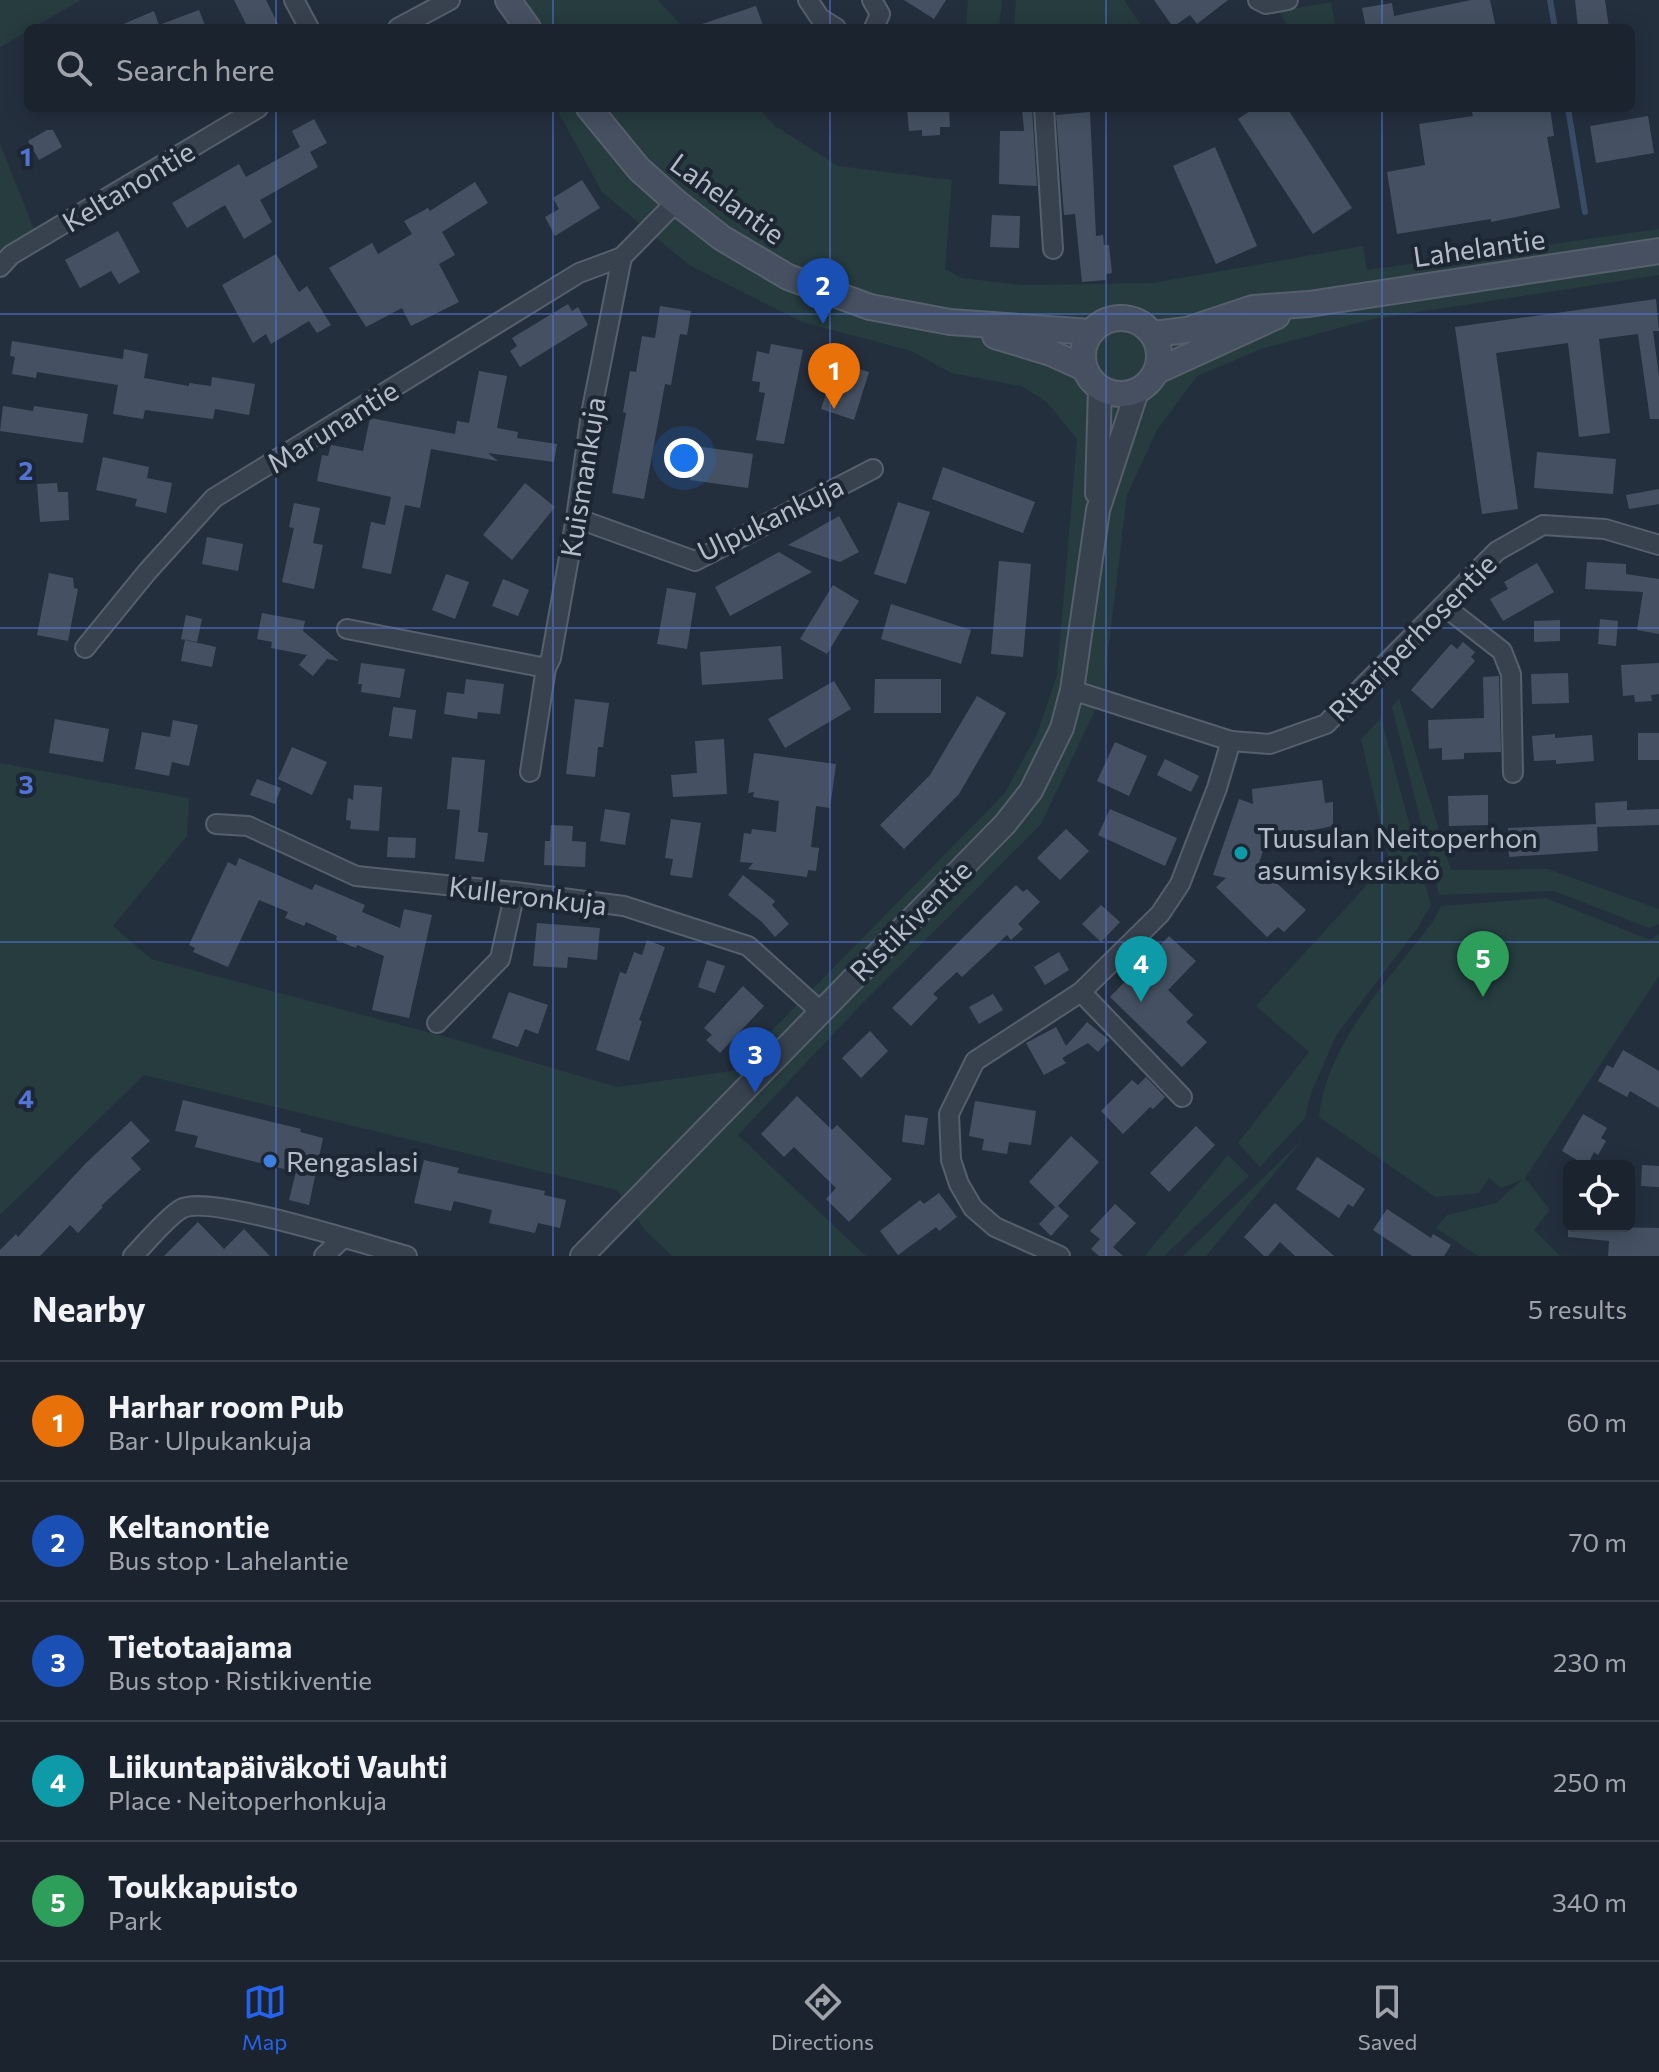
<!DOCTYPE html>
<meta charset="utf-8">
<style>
:root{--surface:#1b232e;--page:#242b36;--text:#f1f3f6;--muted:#a0a4aa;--line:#39404a;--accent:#2563eb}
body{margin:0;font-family:Commissioner,sans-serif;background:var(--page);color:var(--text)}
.controls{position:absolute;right:24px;bottom:24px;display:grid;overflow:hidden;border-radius:12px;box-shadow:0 4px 20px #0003}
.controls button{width:72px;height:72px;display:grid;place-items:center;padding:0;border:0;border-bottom:2px solid var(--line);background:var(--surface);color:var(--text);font:40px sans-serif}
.you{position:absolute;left:684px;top:458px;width:28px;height:28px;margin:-20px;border:6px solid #fff;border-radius:50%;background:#1a73e8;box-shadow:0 0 0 12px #1a73e833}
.badge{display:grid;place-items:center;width:52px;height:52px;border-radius:50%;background:var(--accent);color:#fff;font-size:26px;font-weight:700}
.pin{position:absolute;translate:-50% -66px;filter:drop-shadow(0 2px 4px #0008)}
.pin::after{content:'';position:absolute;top:42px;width:28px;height:24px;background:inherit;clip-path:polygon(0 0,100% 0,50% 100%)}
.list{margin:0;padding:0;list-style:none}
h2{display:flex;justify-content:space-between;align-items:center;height:104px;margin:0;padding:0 32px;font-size:34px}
h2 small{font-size:26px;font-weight:400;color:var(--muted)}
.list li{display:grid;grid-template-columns:52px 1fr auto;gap:24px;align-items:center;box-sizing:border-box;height:120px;padding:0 32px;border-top:2px solid var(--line)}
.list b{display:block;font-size:30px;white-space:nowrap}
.list p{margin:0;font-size:26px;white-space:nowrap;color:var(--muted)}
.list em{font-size:26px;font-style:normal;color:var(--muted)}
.icon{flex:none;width:44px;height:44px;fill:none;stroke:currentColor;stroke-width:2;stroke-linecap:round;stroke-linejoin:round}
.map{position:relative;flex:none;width:1659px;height:1256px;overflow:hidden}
.search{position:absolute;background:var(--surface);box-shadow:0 4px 20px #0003;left:24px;right:24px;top:24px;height:88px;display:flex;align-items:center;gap:20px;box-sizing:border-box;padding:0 28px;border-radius:12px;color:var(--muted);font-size:30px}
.sheet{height:704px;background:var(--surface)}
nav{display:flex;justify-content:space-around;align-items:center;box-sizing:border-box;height:112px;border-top:2px solid var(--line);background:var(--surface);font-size:22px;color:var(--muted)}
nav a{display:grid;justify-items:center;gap:4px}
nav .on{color:var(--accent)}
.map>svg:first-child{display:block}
</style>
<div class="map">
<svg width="1659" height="1256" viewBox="0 0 1659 1256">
<rect width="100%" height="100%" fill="#242f3e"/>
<!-- green -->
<g fill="#263c3f">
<polygon points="0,0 81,0 33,28 28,28 28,31 0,47"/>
<polygon points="497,0 658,0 684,28 513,28"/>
<polygon points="968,0 1002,0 999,28 966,28"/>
<polygon points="1016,0 1124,0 1143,28 1014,28"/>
<polygon points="1331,2 1336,28 1288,28 1279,11"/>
<polygon points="556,108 759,108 775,126 838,166 952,180 945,269 961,278 1023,285 1153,283 1363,246 1367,270 1659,229 1659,275 1373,319 1264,348 1197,376 1157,430 1127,495 1108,652 1107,685 1041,824 856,1010 738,1135 866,1256 672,1256 644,1229 617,1190 144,1075 0,1215 0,763 189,798 187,836 113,926 151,959 450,1038 617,1087 732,1071 1005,793 1037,734 1057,675 1077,439 1047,402 1021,386 951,373 911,351 802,322 689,265 602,192"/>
<polygon points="0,144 36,234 0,261"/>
<polygon points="1399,698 1451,870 1548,869 1659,909 1659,924 1649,928 1554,891 1439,895 1392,707"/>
<polygon points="1381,718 1431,905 1417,929 1337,1034 1311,1093 1305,1118 1260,1167 1238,1143 1309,1052 1256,1006 1389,861 1361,739"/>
<path d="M1546,898L1650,940L1659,933V976L1525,1178L1550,1210L1534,1230L1560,1256H1478L1436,1228L1447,1215L1496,1203L1522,1180L1501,1188L1489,1178L1479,1193L1435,1197L1319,1117C1326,1044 1391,977 1434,920L1441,906Z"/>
<polygon points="1302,1140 1206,1256 1183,1256"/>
<polygon points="1228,1155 1249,1176 1164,1256 1145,1256"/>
</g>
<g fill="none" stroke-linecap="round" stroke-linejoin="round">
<!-- stream -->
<g stroke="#394c67" stroke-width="6">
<polyline points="1550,0 1555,28"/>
<polyline points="1568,108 1585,212"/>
</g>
</g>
<!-- building -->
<g fill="#455162">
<polygon points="234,0 266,0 280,28 248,28"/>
<polygon points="904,0 946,0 934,19"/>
<polygon points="1154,0 1228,0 1197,24 1190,15 1173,27"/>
<polygon points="1471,0 1490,0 1496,28 1366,28 1362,8 1392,3 1394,16"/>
<polygon points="1575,0 1605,0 1609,28 1578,28"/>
<polygon points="756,6 764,28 699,28 699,25"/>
<polygon points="199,10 206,28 114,28 154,11 159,25"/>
<polygon points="907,108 949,108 950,127 940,127 940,135 922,136 922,130 909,131"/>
<polygon points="1022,108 1032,108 1037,186 999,184 1000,131 1024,131"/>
<polygon points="1255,108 1287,108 1352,208 1313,234 1238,119"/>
<polygon points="1500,108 1550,108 1554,136 1547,137 1560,208 1491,222 1491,219 1397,234 1387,172 1425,165 1419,124 1473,116 1472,112"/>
<polygon points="1090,112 1096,236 1103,235 1104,245 1109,245 1112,273 1106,274 1106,280 1082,282 1075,214 1064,215 1056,115"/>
<polygon points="1648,116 1654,153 1596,163 1590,126"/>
<polygon points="314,119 327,143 310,152 318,167 260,200 272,222 244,239 225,205 187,228 172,203 239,164 246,177 300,147 292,131"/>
<polygon points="47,130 53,130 62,147 39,160 28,141"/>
<polygon points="1215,147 1257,246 1216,264 1173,166"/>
<polygon points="582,180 600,208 555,236 545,217 559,209 553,198"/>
<polygon points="475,182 488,203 442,232 455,255 439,264 459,302 411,326 402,308 366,327 329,268 372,243 378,254 412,234 404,221 428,208 430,211"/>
<polygon points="992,215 1020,216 1019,248 990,247"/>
<polygon points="118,231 140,272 119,284 111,271 80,288 65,260"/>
<polygon points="276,254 299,292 307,286 331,325 317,333 309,321 271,344 266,334 253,343 222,285"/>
<polygon points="1656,299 1659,331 1653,331 1659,376 1659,419 1650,419 1638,334 1599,339 1610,433 1579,437 1568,343 1496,353 1518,509 1482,514 1455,327"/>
<polygon points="568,304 572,311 578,307 588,325 520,367 510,351 517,346 512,338"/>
<polygon points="660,306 691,311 687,335 680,334 671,385 665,384 644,499 612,493 626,413 623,412 630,371 636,372 642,336 655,338"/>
<polygon points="12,341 123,359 124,349 148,354 144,378 189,386 189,383 211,386 212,377 255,384 249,415 215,409 213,419 145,410 143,419 113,414 118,385 37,372 36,378 12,374 15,357 10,356"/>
<polygon points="771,344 803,350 784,444 756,440 765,393 759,392 760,382 752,381 757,351 769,354"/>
<polygon points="836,362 869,372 854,420 821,409"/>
<polygon points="479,371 507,376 497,428 518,432 517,438 557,444 554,462 488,453 498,461 431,449 420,508 405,505 391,574 362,568 371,522 385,525 391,497 317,481 322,455 328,456 331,445 363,451 370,418 455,434 457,421 469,423"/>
<polygon points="3,406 33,411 34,406 88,414 83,443 0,431"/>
<polygon points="695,446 753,454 748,488 690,480"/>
<polygon points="1537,452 1616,459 1613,494 1534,488"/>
<polygon points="103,457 149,467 147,478 172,483 166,513 135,506 137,499 96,490"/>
<polygon points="943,467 1035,502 1023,533 932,499"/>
<polygon points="57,483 58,492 68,492 69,520 40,522 37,484"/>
<polygon points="525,483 555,507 512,560 483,535"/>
<polygon points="1659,489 1659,504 1629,509 1626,495"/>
<polygon points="898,502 930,512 906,584 874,574"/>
<polygon points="294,503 320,508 313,543 323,545 314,589 282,582 294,528 289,527"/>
<polygon points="839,516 859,552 840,562 788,545"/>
<polygon points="207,537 243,544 238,571 202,564"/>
<polygon points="779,552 812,572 730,616 715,587"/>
<polygon points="999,561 1031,564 1023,657 991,654"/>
<polygon points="1587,562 1626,564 1626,574 1659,579 1659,634 1637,630 1643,592 1585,589"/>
<polygon points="1537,563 1554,592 1503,621 1490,599 1508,589 1504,582"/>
<polygon points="49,573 73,578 74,588 78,589 68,641 37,635"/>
<polygon points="446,574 469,582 455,619 432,610"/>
<polygon points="503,579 529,590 518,616 492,606"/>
<polygon points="833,585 859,601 827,654 800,639"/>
<polygon points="667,588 696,593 687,649 657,644"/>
<polygon points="891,604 971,630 961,664 881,639"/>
<polygon points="262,613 305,621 303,631 339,661 327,659 313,676 299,665 307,655 271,648 272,642 257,639"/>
<polygon points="186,615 202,619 197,642 181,639"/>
<polygon points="1600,619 1618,621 1616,646 1598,644"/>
<polygon points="1560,620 1560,641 1534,642 1534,621"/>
<polygon points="185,640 216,647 212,667 181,661"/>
<polygon points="1463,642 1475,652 1471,657 1475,661 1432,709 1411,690 1451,644 1457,649"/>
<polygon points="781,646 783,679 702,685 700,652"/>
<polygon points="361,663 405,669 400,698 361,692 362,684 358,684"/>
<polygon points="1659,663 1659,694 1651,695 1652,701 1635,702 1634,695 1623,696 1621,665"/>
<polygon points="1568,673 1569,703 1532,704 1531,674"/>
<polygon points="1499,676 1501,752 1464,753 1464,759 1442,760 1442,748 1429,749 1428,720 1484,718 1483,677"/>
<polygon points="466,679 504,684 500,714 478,712 477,719 444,714 447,692 464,694"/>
<polygon points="875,679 941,679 941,713 874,713"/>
<polygon points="834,681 851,709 785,748 768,719"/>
<polygon points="977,696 1006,713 959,794 904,849 880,825 930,775"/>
<polygon points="575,699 609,703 603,747 598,747 595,777 566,774"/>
<polygon points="393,707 416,710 412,739 389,736"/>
<polygon points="55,719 109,729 103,762 49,753"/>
<polygon points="173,720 198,725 189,766 172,762 169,776 135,769 142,732 170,737"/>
<rect x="1638" y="733" width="21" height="27"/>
<polygon points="1555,734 1555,738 1592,735 1594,761 1556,764 1556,760 1534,761 1532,736"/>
<polygon points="724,739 727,794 673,797 671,775 697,773 695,741"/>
<polygon points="1115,742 1147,756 1129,796 1097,781"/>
<polygon points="292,747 327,762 312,795 278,779"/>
<polygon points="754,753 836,764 830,808 816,806 811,847 819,848 816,871 808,870 807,877 748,869 753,863 740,862 744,833 751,834 752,829 776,832 779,801 753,797 754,792 748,793"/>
<polygon points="452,757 485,760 478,832 488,833 484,862 455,859 460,810 447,809"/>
<polygon points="1165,759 1199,776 1191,792 1157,775"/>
<polygon points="257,779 281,788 275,804 250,795"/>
<polygon points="1322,780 1325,803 1333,802 1333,826 1267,839 1258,866 1306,910 1284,932 1278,927 1267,937 1216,887 1226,878 1213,875 1239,799 1253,804 1252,789"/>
<polygon points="354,785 382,787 379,831 350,829 351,821 346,820 348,798 353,800"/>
<polygon points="1488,795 1488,825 1449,826 1448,796"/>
<polygon points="1627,801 1627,810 1659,809 1659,825 1597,827 1598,851 1509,857 1508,828 1596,824 1595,803"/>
<polygon points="605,809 630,813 625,845 600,841"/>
<polygon points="1110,809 1177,838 1165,866 1098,835"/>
<polygon points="671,819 701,823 692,878 670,875 673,859 665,858"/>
<polygon points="551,825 573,826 572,841 586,842 585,867 544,865 545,841 550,841"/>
<polygon points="1066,829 1089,851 1060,880 1037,858"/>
<polygon points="388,837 416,838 415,858 387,857"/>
<polygon points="239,858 312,890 315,884 365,905 362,912 400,928 404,909 432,915 409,1018 372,1010 384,956 357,945 356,948 336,940 337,936 306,922 304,926 285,918 288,912 259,900 228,967 193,952 195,948 189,945 208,904 228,862 236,866"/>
<polygon points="743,875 775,901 772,905 789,924 775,937 762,922 728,895"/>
<polygon points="1016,885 1023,892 1027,889 1040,902 1018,924 1023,929 1011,940 1007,935 962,977 957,972 933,994 938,998 911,1026 892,1008"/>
<polygon points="1101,905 1120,922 1101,942 1082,924"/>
<polygon points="537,923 600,928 597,960 568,957 567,968 533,966"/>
<polygon points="1169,936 1196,961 1168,990 1193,1015 1186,1022 1207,1042 1182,1067 1110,997"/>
<polygon points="647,940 665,947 639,1020 642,1021 629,1061 596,1050 620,972 626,974 634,952 642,955"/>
<polygon points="1059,952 1069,970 1045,985 1034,967"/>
<polygon points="707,960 725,966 715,993 698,987"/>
<polygon points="743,986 764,1006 720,1053 706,1040 712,1035 704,1028"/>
<polygon points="509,992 548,1005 538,1034 525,1029 518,1047 492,1038"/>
<polygon points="993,994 1003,1010 979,1024 969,1007"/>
<polygon points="1087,1022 1109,1040 1098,1052 1088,1043 1062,1058 1066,1063 1044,1075 1026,1043 1056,1027 1066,1046"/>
<polygon points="870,1031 888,1051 861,1078 842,1058"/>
<polygon points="1623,1050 1659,1071 1659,1108 1630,1091 1627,1097 1598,1081 1607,1065 1613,1068"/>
<polygon points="1146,1077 1165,1097 1153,1109 1150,1107 1123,1134 1101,1111 1132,1080 1138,1085"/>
<polygon points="797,1096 832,1130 837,1125 892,1179 849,1222 826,1199 836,1188 794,1147 784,1157 761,1134"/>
<polygon points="183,1100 301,1129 300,1132 323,1138 309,1205 289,1200 296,1172 195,1147 198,1136 175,1131"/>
<polygon points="975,1101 1036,1111 1031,1145 1009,1142 1007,1154 982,1150 984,1139 969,1136"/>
<polygon points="1583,1114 1607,1128 1601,1138 1606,1141 1598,1155 1594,1152 1587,1166 1562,1151"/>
<polygon points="905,1115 928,1118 924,1145 902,1142"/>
<polygon points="131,1121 150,1141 131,1158 141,1169 101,1206 103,1207 78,1233 70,1225 40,1256 0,1256 0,1250 16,1234 18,1237 85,1164"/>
<polygon points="1196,1126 1215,1145 1169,1192 1150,1173"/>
<polygon points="1071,1136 1099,1162 1058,1206 1069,1216 1051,1236 1039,1224 1055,1207 1029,1182"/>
<polygon points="1317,1157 1365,1189 1353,1207 1348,1204 1339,1218 1296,1189"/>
<polygon points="424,1160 459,1168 457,1173 545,1191 544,1195 566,1200 560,1228 538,1223 535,1233 489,1223 492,1210 454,1201 451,1211 414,1203"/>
<polygon points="1642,1165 1659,1166 1659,1187 1641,1186"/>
<polygon points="939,1193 957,1217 939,1231 936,1227 898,1255 880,1231 920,1200 924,1204"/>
<polygon points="1275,1203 1289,1216 1334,1256 1295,1256 1280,1242 1268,1256 1264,1256 1244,1237"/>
<polygon points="1115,1204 1136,1223 1113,1247 1123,1256 1099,1256 1091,1249 1100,1239 1090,1231"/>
<polygon points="1387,1209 1431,1238 1433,1234 1451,1245 1444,1256 1412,1256 1373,1230"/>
<polygon points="198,1222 224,1249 244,1229 270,1256 164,1256"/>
<polygon points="1568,1226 1659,1228 1659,1256 1608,1256 1609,1241 1568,1237"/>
</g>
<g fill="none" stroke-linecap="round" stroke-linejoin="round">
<defs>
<g id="minor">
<polyline points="294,0 309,28"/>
<polyline points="808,0 820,18 836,28"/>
<polyline points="872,0 880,14 874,28"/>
<polyline points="1258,0 1266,4 1288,0"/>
<polyline points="398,28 450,0"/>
<polyline points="1044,108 1053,249"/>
<polyline points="0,267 11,255 258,108"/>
<polyline points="576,518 695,561 873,469"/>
<polyline points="1444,606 1502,651 1511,674 1513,773"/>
<polyline points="347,629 546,668"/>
<polyline points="85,648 147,572 214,498 579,273 622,257"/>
<polyline points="1072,690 1231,741 1270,744 1326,724 1497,551 1543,525 1605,529 1659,545"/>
<polyline points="530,772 546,668 551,658 576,518 591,414 622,257 676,202"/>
<polyline points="216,824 248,826 356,876 515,892 624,906 748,946 820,1011"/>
<polyline points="1081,992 1182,1097"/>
<polyline points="437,1023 500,959 515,892"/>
<path d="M133,1256C145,1244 167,1217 181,1209C207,1193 370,1246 407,1256"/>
<polyline points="324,1256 342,1239"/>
<polyline points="1060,1256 995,1227 973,1208 959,1184 951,1160 949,1114 975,1061 1081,992 1160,914 1180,884 1217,788 1231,741"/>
</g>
<g id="tertiary">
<polyline points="1097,493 1100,388"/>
<polyline points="582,1256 1005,824 1031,791 1062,728 1072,690 1098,510 1137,391"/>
</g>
<g id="secondary">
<polyline points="508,0 528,28"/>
<polyline points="589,108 639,169 676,202 722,238 788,277 870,307 950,322 1091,332"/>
<circle cx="1121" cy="356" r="38"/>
<polyline points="1153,334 1187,330 1253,308 1309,304 1659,251"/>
<polyline points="995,336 1051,353 1084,368"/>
<polyline points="1157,371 1277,316"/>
</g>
</defs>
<!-- minor casing -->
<use href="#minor" stroke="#565f6c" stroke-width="22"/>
<!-- tertiary casing -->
<use href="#tertiary" stroke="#565f6c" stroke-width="26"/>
<!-- secondary casing -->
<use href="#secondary" stroke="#565f6c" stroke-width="28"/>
<!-- minor -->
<use href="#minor" stroke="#38414e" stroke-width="18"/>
<!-- tertiary -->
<use href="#tertiary" stroke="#38414e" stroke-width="22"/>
<!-- secondary -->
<use href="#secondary" stroke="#465061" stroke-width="24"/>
</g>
<!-- grid -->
<path fill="none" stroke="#5274d3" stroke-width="2" stroke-opacity="0.55" d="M276,0V28M553,0V28M830,0V28M1106,0V28M1382,0V28M276,108V1256M553,108V1256M830,108V1256M1106,108V1256M1382,108V1256M0,314H1659M0,628H1659M0,942H1659"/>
<!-- markers -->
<circle fill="#0f9aa8" stroke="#1d2633" stroke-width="3" cx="1241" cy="853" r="8"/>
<circle fill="#3f7fe0" stroke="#1d2633" stroke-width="3" cx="270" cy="1161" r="8"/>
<g text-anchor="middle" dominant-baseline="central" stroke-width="8" stroke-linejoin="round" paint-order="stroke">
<!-- street labels -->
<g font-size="28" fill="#b4bcc9" stroke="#1d2633">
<text transform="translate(128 186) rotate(-31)">Keltanontie</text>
<text transform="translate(728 198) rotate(36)">Lahelantie</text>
<text transform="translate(1479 247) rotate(-8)">Lahelantie</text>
<text transform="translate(332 426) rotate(-32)">Marunantie</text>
<text transform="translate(582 477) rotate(-81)">Kuismankuja</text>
<text transform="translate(770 518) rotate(-26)">Ulpukankuja</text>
<text transform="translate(1412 637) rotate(-45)">Ritariperhosentie</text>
<text transform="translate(528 895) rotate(7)">Kulleronkuja</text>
<text transform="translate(910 920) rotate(-45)">Ristikiventie</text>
</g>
<!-- poi labels -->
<g font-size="28" fill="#b4bcc9" stroke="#1d2633" text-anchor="start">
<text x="1257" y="837">Tuusulan Neitoperhon<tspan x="1257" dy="32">asumisyksikkö</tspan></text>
<text x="286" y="1161">Rengaslasi</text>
</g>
</g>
<g font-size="26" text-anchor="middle" font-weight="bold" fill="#5274d3" stroke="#1d2633" stroke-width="8" stroke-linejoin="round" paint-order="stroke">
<text x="26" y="166">1</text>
<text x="26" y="480">2</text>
<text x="26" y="794">3</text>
<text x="26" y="1108">4</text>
</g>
</svg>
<div class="controls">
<button><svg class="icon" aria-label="locate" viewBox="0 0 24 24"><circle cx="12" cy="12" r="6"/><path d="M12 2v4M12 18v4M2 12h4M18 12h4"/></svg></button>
</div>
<div class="you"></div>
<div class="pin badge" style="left:834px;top:409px;background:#e8710a">1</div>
<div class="pin badge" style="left:823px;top:324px;background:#1a4fb4">2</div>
<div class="pin badge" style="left:755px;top:1093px;background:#1a4fb4">3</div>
<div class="pin badge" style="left:1141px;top:1002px;background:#0f9aa8">4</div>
<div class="pin badge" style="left:1483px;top:997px;background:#2e9e5b">5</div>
<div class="search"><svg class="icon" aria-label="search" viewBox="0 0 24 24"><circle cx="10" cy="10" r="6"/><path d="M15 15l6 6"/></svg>Search here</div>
</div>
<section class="sheet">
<h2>Nearby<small>5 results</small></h2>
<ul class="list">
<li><span class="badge" style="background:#e8710a">1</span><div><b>Harhar room Pub</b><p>Bar · Ulpukankuja</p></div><em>60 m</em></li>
<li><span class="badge" style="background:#1a4fb4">2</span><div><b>Keltanontie</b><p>Bus stop · Lahelantie</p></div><em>70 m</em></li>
<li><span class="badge" style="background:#1a4fb4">3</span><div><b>Tietotaajama</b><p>Bus stop · Ristikiventie</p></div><em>230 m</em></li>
<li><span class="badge" style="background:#0f9aa8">4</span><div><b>Liikuntapäiväkoti Vauhti</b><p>Place · Neitoperhonkuja</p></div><em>250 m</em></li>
<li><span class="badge" style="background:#2e9e5b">5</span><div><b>Toukkapuisto</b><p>Park</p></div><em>340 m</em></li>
</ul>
</section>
<nav>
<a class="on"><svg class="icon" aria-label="map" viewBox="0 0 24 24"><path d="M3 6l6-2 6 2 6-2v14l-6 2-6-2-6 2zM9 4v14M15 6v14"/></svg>Map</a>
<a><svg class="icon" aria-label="directions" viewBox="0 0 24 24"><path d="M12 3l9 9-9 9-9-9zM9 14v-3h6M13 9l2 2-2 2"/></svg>Directions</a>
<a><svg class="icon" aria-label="saved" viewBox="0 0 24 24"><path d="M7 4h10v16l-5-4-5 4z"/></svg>Saved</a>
</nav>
